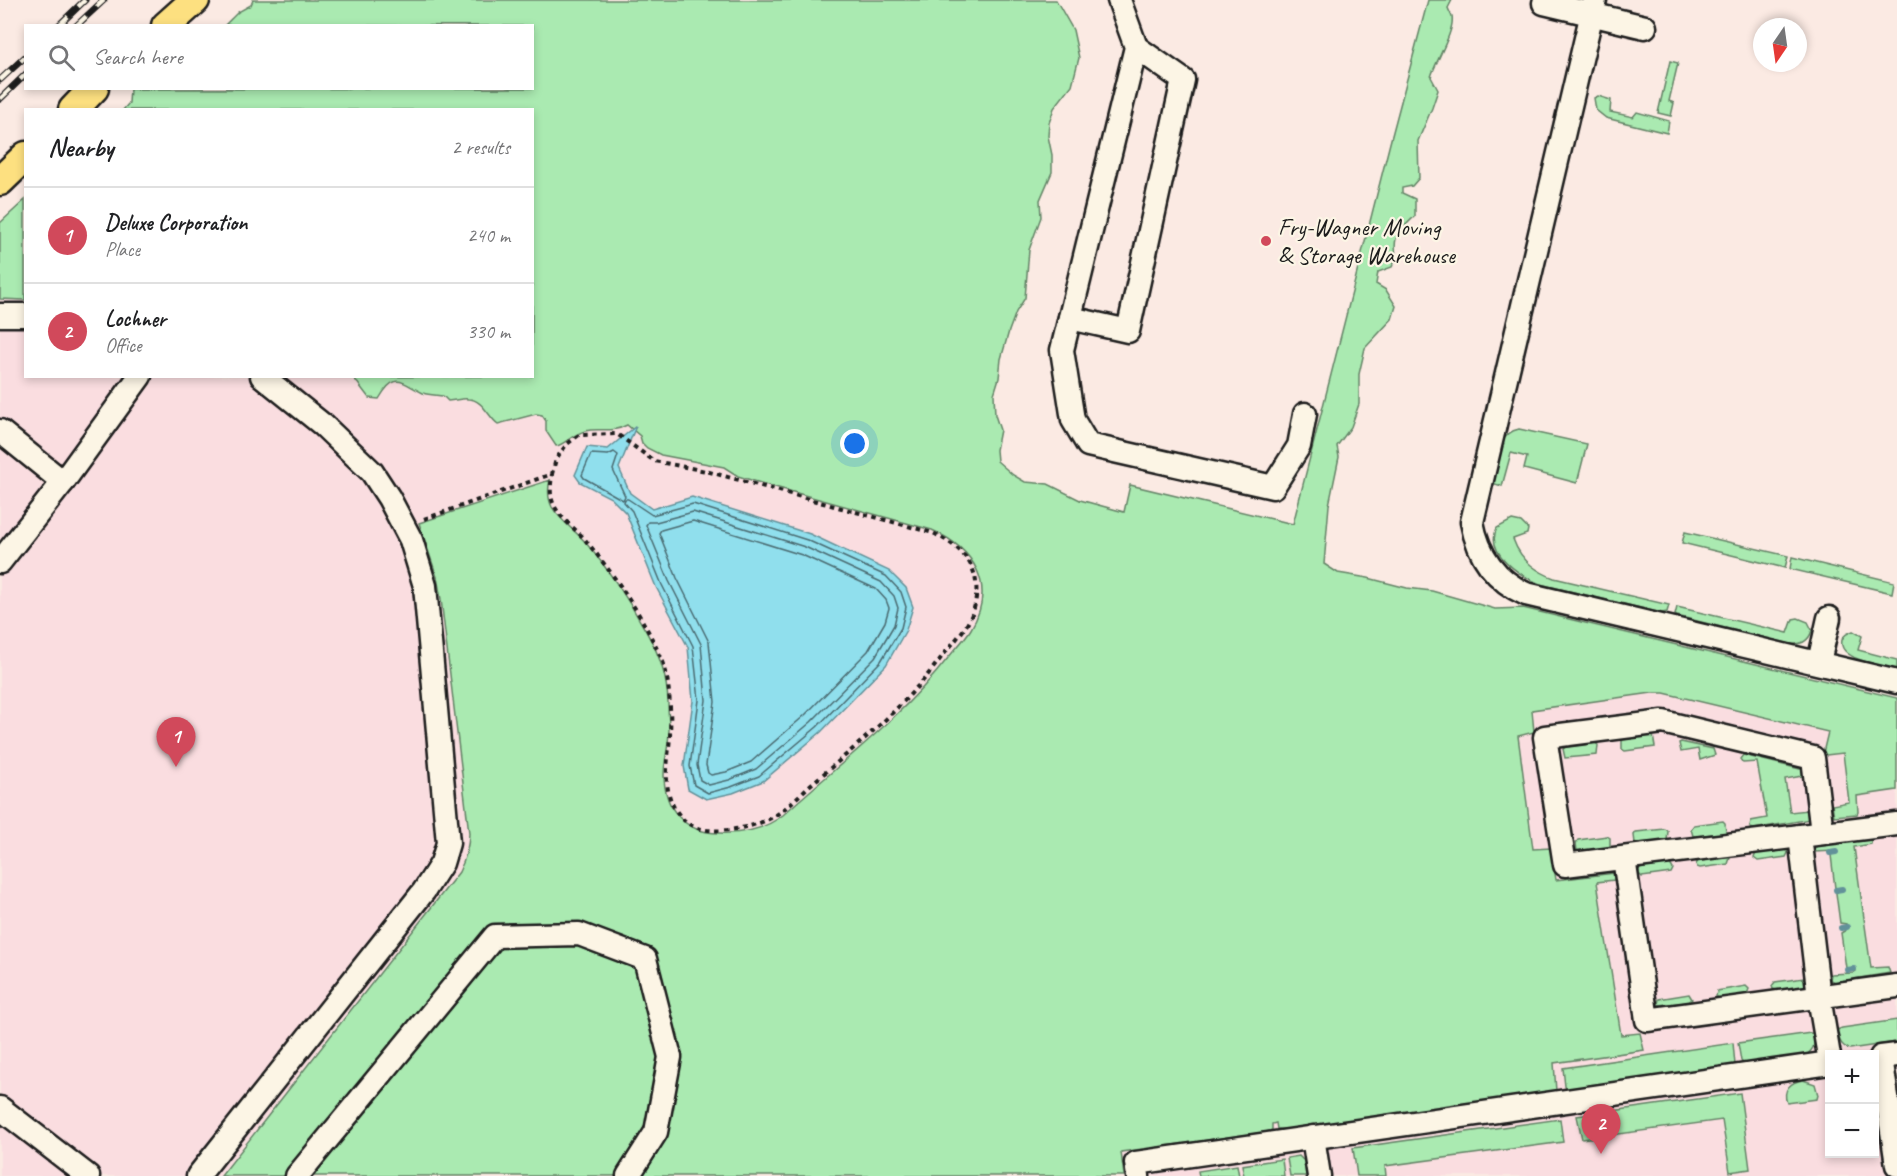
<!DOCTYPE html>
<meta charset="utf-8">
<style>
:root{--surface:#fff;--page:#f6f6f6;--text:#202124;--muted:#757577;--line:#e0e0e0;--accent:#d1495b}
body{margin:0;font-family:Caveat,sans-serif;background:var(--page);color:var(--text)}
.controls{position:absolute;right:18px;bottom:18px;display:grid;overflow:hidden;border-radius:0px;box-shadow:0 3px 9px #0003}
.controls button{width:54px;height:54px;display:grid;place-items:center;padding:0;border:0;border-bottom:2px solid var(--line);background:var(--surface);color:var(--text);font:30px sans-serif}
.compass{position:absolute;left:1753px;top:18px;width:54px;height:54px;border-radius:50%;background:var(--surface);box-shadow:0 3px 9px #0003;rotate:193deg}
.you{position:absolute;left:855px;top:444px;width:21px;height:21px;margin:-15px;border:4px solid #fff;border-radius:50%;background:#1a73e8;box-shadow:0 0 0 9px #1a73e833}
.badge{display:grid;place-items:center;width:39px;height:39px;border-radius:50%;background:var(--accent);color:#fff;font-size:20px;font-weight:700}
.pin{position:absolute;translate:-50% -50px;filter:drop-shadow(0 2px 3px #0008)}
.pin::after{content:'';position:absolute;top:32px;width:21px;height:18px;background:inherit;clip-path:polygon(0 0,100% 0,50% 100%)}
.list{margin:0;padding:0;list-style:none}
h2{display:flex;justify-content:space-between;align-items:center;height:78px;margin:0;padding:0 24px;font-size:26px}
h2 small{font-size:20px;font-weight:400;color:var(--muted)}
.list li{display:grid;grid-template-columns:39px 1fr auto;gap:18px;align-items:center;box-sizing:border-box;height:96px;padding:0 24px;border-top:2px solid var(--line)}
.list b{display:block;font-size:22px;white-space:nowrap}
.list p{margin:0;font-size:20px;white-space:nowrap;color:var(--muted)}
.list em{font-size:20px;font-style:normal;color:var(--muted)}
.icon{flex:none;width:33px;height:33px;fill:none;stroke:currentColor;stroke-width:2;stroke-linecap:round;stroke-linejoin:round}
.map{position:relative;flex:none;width:1897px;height:1176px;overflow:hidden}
.search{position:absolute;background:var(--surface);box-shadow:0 3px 9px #0003;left:24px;top:24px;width:510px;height:66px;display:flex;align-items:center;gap:15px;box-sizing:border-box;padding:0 21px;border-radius:0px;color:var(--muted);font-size:22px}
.panel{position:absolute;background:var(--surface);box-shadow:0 3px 9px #0003;left:24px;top:108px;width:510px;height:270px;border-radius:0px}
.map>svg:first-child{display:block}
</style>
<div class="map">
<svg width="1897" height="1176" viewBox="0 0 1897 1176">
<rect width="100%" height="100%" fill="#fbeae3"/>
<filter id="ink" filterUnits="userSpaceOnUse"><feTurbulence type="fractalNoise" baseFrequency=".0167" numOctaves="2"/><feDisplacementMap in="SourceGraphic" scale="12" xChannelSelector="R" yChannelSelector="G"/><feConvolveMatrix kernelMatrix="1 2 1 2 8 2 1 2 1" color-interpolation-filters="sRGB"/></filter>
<g filter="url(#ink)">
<!-- built -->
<path fill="#fadde0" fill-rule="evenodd" d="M0,271L25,277L26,376L443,377L1897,724V1176H0ZM1830,1054H1874V1154H1830Z"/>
<!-- green -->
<g fill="#aaeab1" stroke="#638366" stroke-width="1.5">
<path d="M253,0H1056L1073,30L1079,58L1072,85L1054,108L1049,123L1048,136L1052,155V172L1040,200L1041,217L1029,250L1025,298L1016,312L1009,331L1001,359L999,378L994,394L995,415L1000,430L996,450L997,461L1013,475L1025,482L1048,484L1080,500L1124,512L1130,485L1293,524L1390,143L1428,0H1452L1448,8C1449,11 1451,14 1452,17C1455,31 1435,62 1431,77L1438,90L1432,108L1418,141L1419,178L1412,186L1402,188V193L1415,199V216C1409,222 1399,230 1396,239C1393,249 1399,253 1392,267L1378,272L1376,284L1386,290L1396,306L1392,319L1365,348L1359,374V404L1351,427L1337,446L1339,457L1329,505L1324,564L1338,573L1368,578L1407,588L1432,591L1495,609L1523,608L1897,698V790L1857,796L1858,812L1857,814L1834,816L1832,805L1849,802L1843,753L1826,755L1823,753L1828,732L1664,693H1652L1532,710L1534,732L1518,736L1533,849L1551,848L1556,880L1615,873L1614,880L1597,882L1621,1035L1640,1033L1644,1050L1554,1063L1556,1091L1287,1129H1277L1276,1123L1272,1124V1130L1266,1132L1121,1152L1124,1176H221L459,872C465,860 469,847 469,833L441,599L437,577L419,523L550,480C548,488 548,499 552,507C560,521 575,530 586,543C609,570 630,602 647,633C660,655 667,677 668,702C668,711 669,721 669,730C669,745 664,760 664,775C664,809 685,833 719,833C742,834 764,830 783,815C839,764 901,718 948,658C956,648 965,639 971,629C997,585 974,549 932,530L764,484L738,476L724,467L661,455L647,448L642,443L640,436L627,425C611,434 600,427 585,431C573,434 564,445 556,446L546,431V421L542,415L536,414L498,424C488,417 483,399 468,399C462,398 455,401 448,401L443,396C436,395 429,395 423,393C401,382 395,371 379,399L369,398L353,377L532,376V110H123L129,103L130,89L532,88V26L225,25L238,12L251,5Z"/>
<polygon points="1670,61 1678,63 1669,101 1674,103 1671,116 1658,113"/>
<polygon points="1598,96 1611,100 1610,112 1633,117 1637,112 1669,121 1667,133 1606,118 1596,110 1594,98"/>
<polygon points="25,200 25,300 0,299 0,223"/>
<path d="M1519,429L1587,444L1577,483L1524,469L1527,457L1511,453L1502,486L1495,484L1493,479C1497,461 1497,433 1519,429Z"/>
<path d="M1512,520L1521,522L1528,529L1527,534L1513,539C1520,559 1535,571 1554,578L1669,605L1667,612L1662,613L1540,584C1521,576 1484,553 1497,528Z"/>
<polygon points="1685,532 1788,556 1785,568 1682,543"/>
<polygon points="1792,557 1894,582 1892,593 1790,569"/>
<path d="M1677,607L1788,633L1793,619L1798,618L1808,622L1812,630C1809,642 1801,645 1790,644L1677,616L1675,615Z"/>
<path d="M1853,631L1862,636L1858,650L1897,660V669C1884,666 1837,660 1842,640C1843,635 1848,633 1853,631Z"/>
<polygon points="1653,735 1655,747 1625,751 1622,749 1622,740"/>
<polygon points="1681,742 1713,749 1715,755 1700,760 1698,749 1681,752 1679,743"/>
<polygon points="1595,743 1598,745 1597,755 1565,758 1563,749 1566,747"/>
<polygon points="1743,755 1804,770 1802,776 1785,779 1790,812 1808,810 1810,819 1754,829 1750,828 1751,821 1767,818 1757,762 1743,763 1740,759"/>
<polygon points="1723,821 1725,823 1726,833 1693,836 1691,829 1694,825"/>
<polygon points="1665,829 1668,831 1667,841 1635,843 1634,835 1636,832"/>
<polygon points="1607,836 1610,838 1610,849 1577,851 1576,843 1578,840"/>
<polygon points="1871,837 1871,844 1854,847 1871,968 1888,967 1890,973 1835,982 1830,980 1831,974 1853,973 1856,971 1853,968 1846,968 1841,933 1846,930 1846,924 1840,923 1836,893 1842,889 1835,888 1831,855 1836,851 1813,852 1812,845"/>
<polygon points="1787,849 1788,853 1786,857 1758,861 1754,858 1756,853"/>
<polygon points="1728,856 1730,858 1728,864 1700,868 1697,867 1696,864 1699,860"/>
<polygon points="1670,864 1673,869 1671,873 1642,877 1639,874 1639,870 1642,868"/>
<polygon points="1804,978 1806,983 1804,986 1777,990 1773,989 1772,986 1775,982"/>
<polygon points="1746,986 1749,989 1747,994 1720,998 1716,997 1717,991"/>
<polygon points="1689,994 1692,999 1689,1002 1658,1005 1659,999"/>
<path d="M1897,1020V1042L1850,1049C1840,1046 1839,1039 1837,1030L1842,1028Z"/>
<path d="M1811,1033H1814C1815,1043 1815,1049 1806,1055L1744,1064L1741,1061L1738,1043Z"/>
<polygon points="1733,1043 1735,1065 1566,1089 1565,1086 1563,1068"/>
<path d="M1803,1080L1815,1084L1818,1095L1817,1099L1787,1103C1782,1090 1790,1082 1803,1080Z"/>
<polygon points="1740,1093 1750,1169 1730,1172 1722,1120 1582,1139 1577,1116"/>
<polygon points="1560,1119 1563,1142 1385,1166 1386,1176 1357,1176 1353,1148"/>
<polygon points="1299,1156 1304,1161 1306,1176 1290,1176 1287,1158"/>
<polygon points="1282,1159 1284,1176 1244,1176 1242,1165"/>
<polygon points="1237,1165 1239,1176 1199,1176 1198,1171"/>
</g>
<!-- water -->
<polygon fill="#90dfed" stroke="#629199" stroke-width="1.5" points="636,426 619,468 630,493 652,509 692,497 810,534 889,571 906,588 913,607 906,630 886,665 821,732 763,781 733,793 706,799 688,789 684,766 693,701 688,647 656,587 626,513 611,498 580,482 575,475 587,447 608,449"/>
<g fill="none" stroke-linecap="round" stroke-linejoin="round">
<!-- shore -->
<g stroke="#4a6a70" stroke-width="1.5">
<polygon points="614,452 618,455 613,470 625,496 623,500 584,478 582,475 591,454 608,455"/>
<polygon points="625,499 628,499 652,515 693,504 807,540 886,576 901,592 906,607 901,628 881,661 817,727 759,776 731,787 708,793 694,785 690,766 699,700 693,646 662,585 632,511 624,502"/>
<polygon points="693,512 805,547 881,582 894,596 898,608 894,625 875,657 811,722 756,769 729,780 709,785 700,780 697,765 706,700 701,644 669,581 646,525 648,522 656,522"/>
<polygon points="693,521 802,555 876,589 886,600 889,608 885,622 868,651 805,715 751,762 726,772 711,775 708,773 706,765 715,702 709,642 677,578 659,533 661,530"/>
</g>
<!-- stream -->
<g stroke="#629199" stroke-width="6">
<polyline points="1830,853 1836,852"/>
<polyline points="1836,890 1842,889"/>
<polyline points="1841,928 1847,927"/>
<polyline points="1847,970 1854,969"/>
</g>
<defs>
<g id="minor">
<polyline points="1119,0 1136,47 1062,350 1073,420 1088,445 1273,487 1299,446 1305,414"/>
<path d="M1595,0L1472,522C1478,555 1495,580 1526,594L1897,682"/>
<polyline points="1544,3 1645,27"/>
<polyline points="0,315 26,315"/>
<polyline points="1070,318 1128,331 1183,80 1136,47"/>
<polyline points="0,431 63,482"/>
<polyline points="0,562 63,482 140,376"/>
<polyline points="1819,662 1829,618"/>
<polyline points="1822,833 1813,758 1663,722 1545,737 1565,865 1897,824"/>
<polyline points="1800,836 1819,997 1830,1062"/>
<polyline points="1624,858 1647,1020 1897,986"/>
<polyline points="1897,1055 1881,1057 1897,1165"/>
<polyline points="0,1108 88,1176"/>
<polyline points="1313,1137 1319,1176"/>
<polyline points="198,1176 424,891 442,863 448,843 425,586 411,540 389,498 372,472 323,425 262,376"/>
<polyline points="297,1176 495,936 579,934 645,959 670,1057 656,1132 628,1176"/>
<polyline points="1138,1176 1136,1163 1830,1063"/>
</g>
<g id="major">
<polyline points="166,26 195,0"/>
<polyline points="73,110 94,88"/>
<polyline points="0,181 26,156"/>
</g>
</defs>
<!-- minor casing -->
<use href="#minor" stroke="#1c1c1c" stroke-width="27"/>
<!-- major casing -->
<use href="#major" stroke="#1c1c1c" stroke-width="33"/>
<!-- path -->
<path stroke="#1c1c1c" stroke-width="4" stroke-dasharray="4.5 4.5" stroke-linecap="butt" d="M424,519L552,474L556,459L567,444L579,435L617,434L654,461L706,471L933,533C963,548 982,567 975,604C971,624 957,638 945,653C935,665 927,677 916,688C884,724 846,755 809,786C797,797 783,813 767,820C747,829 703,838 685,821C659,797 668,766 670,736C671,715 670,689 665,668C663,660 658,651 654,643C637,607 612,573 587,542C577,529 561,520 554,505C549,495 551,484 552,474"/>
<!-- minor -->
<use href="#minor" stroke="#fcf5e5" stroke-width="22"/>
<!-- major -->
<use href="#major" stroke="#fde080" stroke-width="28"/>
<defs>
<g id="rail">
<polyline points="58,26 85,0"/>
<polyline points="76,26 104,0"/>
<polyline points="0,80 26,56"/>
<polyline points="0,99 26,74"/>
</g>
</defs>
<!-- rail casing -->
<use href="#rail" stroke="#1c1c1c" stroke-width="7"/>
<!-- rail -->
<use href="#rail" stroke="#fcf5e5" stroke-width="4.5" stroke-dasharray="14" stroke-linecap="butt"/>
</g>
</g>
<!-- markers -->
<circle fill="#d1495b" stroke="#fcf5e5" stroke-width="2" cx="1266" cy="241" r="6"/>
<g text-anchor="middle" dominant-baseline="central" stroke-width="4.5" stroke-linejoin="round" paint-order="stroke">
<!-- poi labels -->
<g font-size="24" fill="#1c1c1c" stroke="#fcf5e5" text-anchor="start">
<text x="1278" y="227">Fry-Wagner Moving<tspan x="1278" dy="28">&amp; Storage Warehouse</tspan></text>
</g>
</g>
</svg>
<div class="controls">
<button>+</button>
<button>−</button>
</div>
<svg class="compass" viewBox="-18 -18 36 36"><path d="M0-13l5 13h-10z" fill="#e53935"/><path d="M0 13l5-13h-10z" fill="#757577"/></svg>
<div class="you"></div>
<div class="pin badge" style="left:176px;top:767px">1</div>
<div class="pin badge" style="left:1601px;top:1154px">2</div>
<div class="search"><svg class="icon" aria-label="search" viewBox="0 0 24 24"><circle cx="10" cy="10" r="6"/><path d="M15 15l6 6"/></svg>Search here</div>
<section class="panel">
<h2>Nearby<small>2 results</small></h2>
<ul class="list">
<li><span class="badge">1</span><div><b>Deluxe Corporation</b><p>Place</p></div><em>240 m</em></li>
<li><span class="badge">2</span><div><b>Lochner</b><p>Office</p></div><em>330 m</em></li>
</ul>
</section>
</div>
